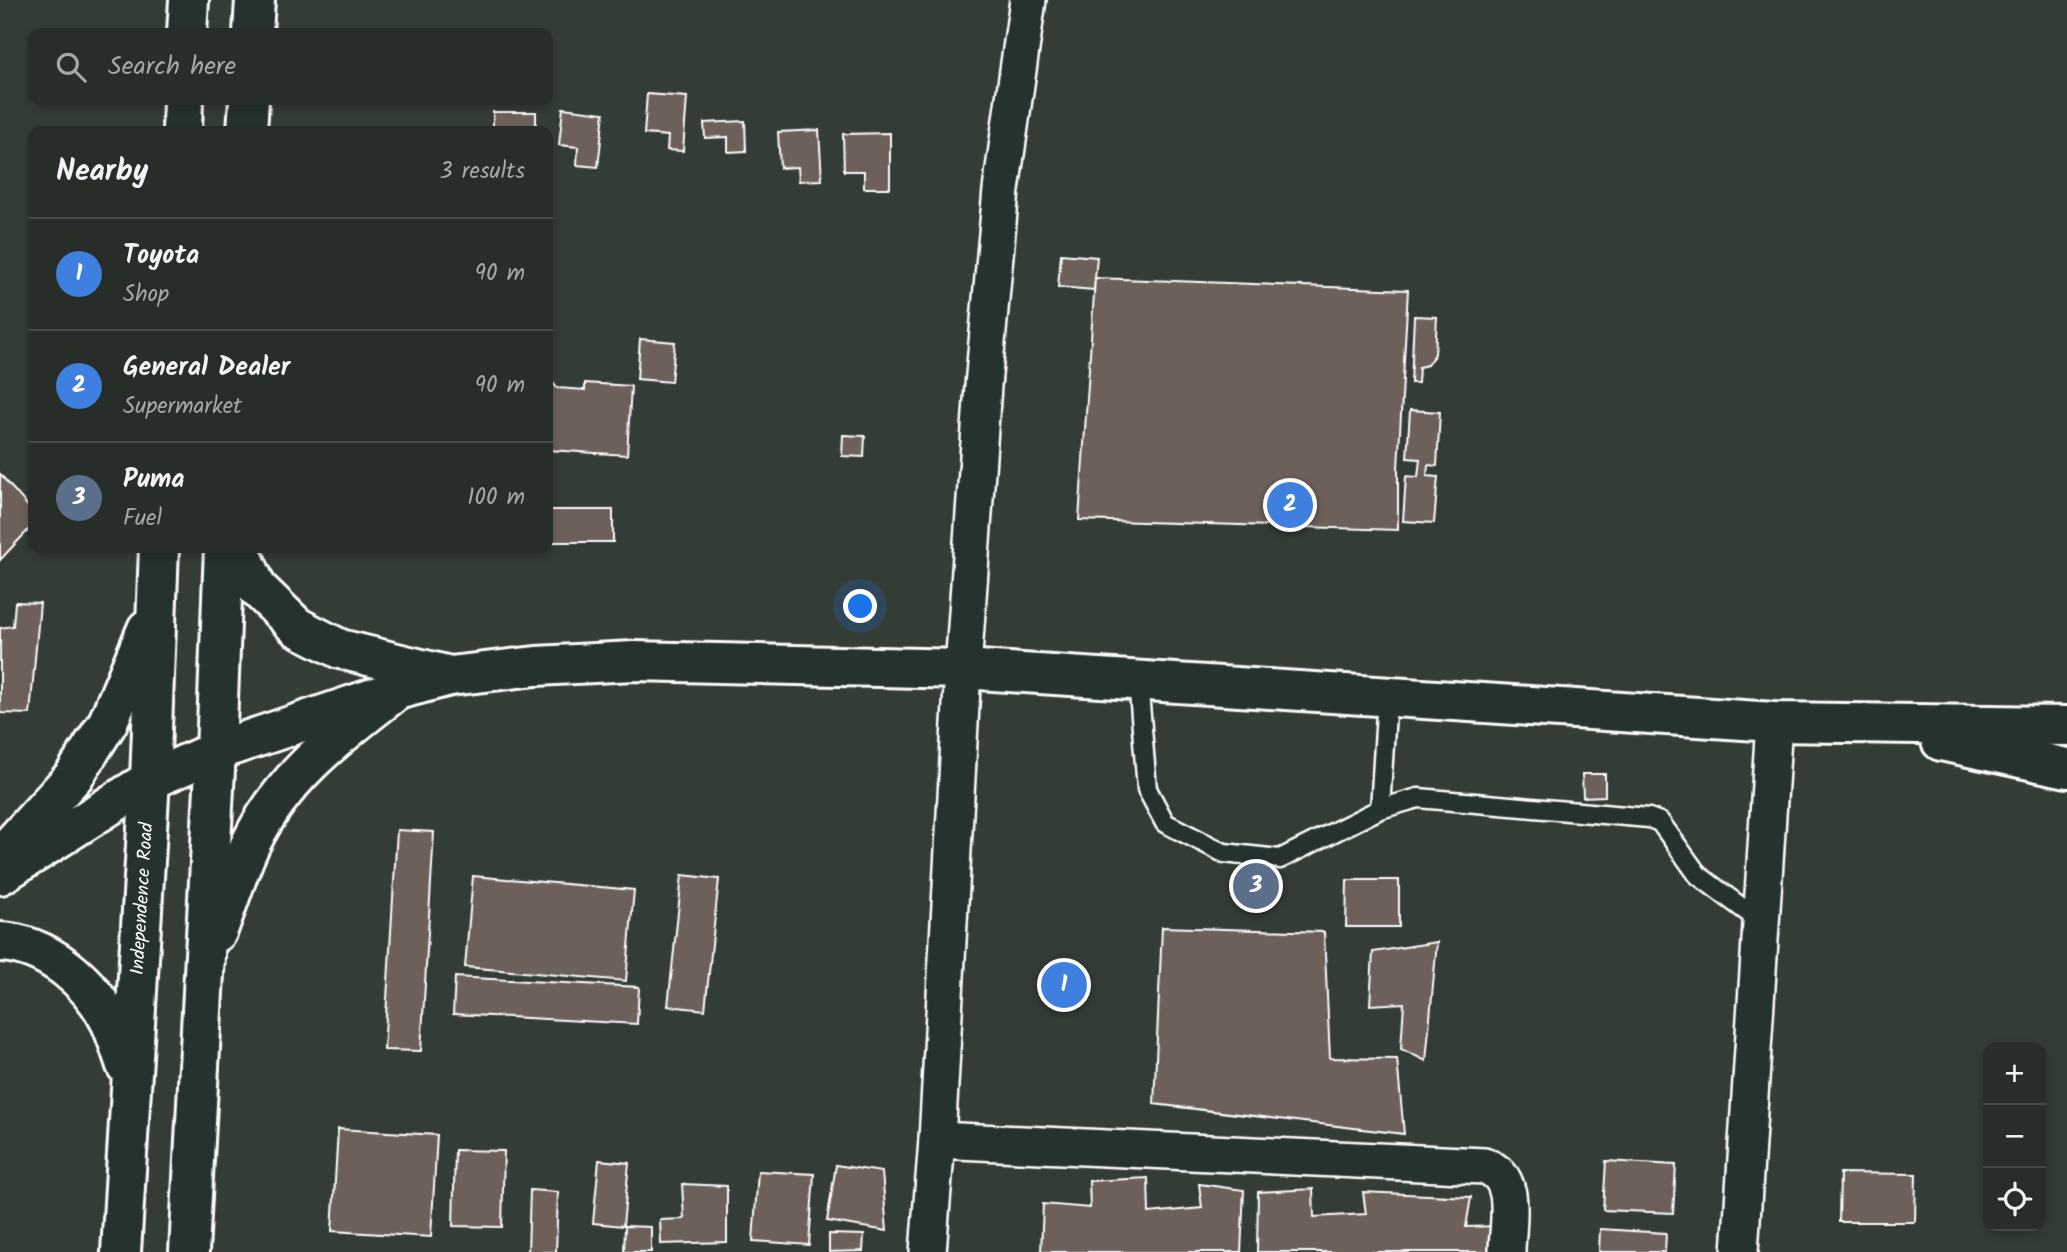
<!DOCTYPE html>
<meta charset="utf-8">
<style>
:root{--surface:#272d28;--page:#2f3530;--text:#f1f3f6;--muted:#a4a8a8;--line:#434945;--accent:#ff9aa2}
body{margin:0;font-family:Kalam,sans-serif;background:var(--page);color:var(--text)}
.controls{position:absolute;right:21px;bottom:21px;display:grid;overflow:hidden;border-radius:14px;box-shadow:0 4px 10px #0003}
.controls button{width:63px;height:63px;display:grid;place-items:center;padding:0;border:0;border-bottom:2px solid var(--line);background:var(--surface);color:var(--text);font:35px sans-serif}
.you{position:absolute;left:861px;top:607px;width:24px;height:24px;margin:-18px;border:5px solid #fff;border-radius:50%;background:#1a73e8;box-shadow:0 0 0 10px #1a73e833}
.badge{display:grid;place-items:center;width:46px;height:46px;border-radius:50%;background:var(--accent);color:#fff;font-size:23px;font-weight:700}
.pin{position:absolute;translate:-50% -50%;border:4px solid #fff;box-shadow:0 2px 7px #0006}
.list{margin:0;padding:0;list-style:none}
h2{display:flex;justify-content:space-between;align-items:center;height:91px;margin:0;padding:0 28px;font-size:30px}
h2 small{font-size:23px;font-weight:400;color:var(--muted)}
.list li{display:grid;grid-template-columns:46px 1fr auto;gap:21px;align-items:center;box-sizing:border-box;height:112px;padding:0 28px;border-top:2px solid var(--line)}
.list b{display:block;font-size:26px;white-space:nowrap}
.list p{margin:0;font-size:23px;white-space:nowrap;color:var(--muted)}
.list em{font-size:23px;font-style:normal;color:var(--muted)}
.icon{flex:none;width:38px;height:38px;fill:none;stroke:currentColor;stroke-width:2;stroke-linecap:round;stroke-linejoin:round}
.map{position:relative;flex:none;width:2067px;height:1252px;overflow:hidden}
.search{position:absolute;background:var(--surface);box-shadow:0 4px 10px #0003;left:28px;top:28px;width:525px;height:77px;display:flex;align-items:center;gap:18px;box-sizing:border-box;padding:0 24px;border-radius:14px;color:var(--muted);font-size:26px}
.panel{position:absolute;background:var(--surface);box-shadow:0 4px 10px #0003;left:28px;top:126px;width:525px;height:427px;border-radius:14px}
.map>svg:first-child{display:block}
</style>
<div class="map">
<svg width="2067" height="1252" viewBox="0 0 2067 1252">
<rect width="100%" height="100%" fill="#343c36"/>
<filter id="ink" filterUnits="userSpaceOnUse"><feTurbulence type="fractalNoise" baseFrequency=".0143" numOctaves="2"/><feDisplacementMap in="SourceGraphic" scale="14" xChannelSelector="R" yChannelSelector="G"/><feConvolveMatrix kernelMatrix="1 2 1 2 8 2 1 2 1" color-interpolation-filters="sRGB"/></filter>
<g filter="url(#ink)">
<!-- building -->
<g fill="#6d615a" stroke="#fff" stroke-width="2">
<polygon points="647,94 687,97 683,151 667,150 668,136 644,134"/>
<polygon points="563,108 604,113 598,167 577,165 578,147 559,145"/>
<rect x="493" y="112" width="43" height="19"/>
<polygon points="745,121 746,151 728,152 728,137 705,138 704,123"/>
<polygon points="819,130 822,180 799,181 798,167 780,168 778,132"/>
<polygon points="890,133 890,188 864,188 864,171 844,171 843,134"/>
<polygon points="1061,254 1097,257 1094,290 1058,287"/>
<polygon points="1095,278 1408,290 1398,468 1398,530 1079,520"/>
<polygon points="1414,316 1437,317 1435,354 1427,365 1419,367 1418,383 1411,383"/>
<polygon points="640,339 675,342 671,382 637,379"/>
<polygon points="548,376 557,388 585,390 585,383 631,386 627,455 548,450"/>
<polygon points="1410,410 1440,412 1437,466 1428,465 1427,476 1438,477 1434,523 1403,521 1406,476 1418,477 1420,459 1407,458"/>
<polygon points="843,435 865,436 864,457 842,456"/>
<polygon points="0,474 33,512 33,525 0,560"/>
<rect x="548" y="510" width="65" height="32"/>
<polygon points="15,602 40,603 30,714 0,713 0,628 13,626"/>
<polygon points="1582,774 1605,774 1605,796 1583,797"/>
<polygon points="397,830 434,832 421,1051 384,1050"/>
<polygon points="682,875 719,879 705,1010 668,1006"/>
<polygon points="473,876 634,890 626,981 465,967"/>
<polygon points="1347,880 1399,880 1399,927 1346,927"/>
<polygon points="1162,927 1324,932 1330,1058 1397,1059 1404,1134 1154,1104"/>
<polygon points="1437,942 1426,1061 1401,1049 1404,1003 1370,1005 1373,952"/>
<polygon points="455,977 639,987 637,1024 453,1014"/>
<polygon points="338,1129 437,1135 431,1237 332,1231"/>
<polygon points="455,1150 504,1151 502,1227 453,1226"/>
<polygon points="599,1160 629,1163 623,1226 593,1223"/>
<polygon points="1606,1161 1676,1165 1673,1213 1603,1210"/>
<polygon points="836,1165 882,1172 887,1231 827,1221"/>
<polygon points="758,1171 814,1174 809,1245 753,1241"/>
<polygon points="1840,1173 1916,1174 1915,1222 1839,1222"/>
<polygon points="1148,1178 1149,1213 1202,1208 1199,1184 1244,1190 1241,1252 1041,1252 1043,1204 1090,1208 1089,1181"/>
<polygon points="682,1184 727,1186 727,1242 661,1244 660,1220 684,1219"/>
<polygon points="1313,1189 1314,1217 1366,1214 1363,1192 1471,1197 1466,1227 1499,1226 1499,1252 1257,1252 1258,1192"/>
<polygon points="530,1190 558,1192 556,1252 528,1252"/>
<polygon points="625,1226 651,1227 651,1252 624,1252"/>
<polygon points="1600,1229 1666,1233 1665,1252 1599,1252"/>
<polygon points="829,1234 864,1235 863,1251 829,1252"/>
</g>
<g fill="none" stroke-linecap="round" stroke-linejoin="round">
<defs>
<g id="service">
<polyline points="1138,680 1147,789 1165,823 1224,853 1280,859 1380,809 1418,798 1649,818 1660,822 1698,875 1761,922"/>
<polyline points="1380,809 1387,696"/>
</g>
<g id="minor">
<path d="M937,1140L1484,1166C1520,1176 1507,1224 1507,1252"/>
<polyline points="928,1252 937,1140 963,669 983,386 1001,190 1028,0"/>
<polyline points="1740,1252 1774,722"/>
</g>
<g id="tertiary">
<polyline points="1941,741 2067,768"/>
<polyline points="0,875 150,780 216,751 397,690 450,676 536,666 634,661 963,669 1774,722 2067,726"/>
</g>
<g id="primary">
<polyline points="187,33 189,0"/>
<polyline points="253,33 255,0"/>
<polyline points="182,131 183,100"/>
<polyline points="247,131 249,100"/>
<polyline points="239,548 257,588 297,627 340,649 450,676"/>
<polyline points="0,857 74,776 108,722 147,629"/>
<path d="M217,932C229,902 238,869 252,841C285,774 341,734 397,690"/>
<path d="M0,942C47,944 91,982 111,1023C117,1037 121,1051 126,1065"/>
<path id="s1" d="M121,1252L150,780L159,548"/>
<polyline points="189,1252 216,751 224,548"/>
</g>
</defs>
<!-- service casing -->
<use href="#service" stroke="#fff" stroke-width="23"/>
<!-- minor casing -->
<use href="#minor" stroke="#fff" stroke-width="40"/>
<!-- tertiary casing -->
<use href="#tertiary" stroke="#fff" stroke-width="44"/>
<!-- primary casing -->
<use href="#primary" stroke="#fff" stroke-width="44"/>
<!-- service -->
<use href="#service" stroke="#26332d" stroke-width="18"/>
<!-- minor -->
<use href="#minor" stroke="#26332d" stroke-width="35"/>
<!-- tertiary -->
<use href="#tertiary" stroke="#26332d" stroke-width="38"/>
<!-- primary -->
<use href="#primary" stroke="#26332d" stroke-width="38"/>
</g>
</g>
<g text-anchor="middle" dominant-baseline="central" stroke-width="5" stroke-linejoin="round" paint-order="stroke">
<!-- street labels -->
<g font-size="19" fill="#fff" stroke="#26332d">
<text stroke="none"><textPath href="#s1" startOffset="354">Independence Road</textPath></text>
</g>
</g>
</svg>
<div class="controls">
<button>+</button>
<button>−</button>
<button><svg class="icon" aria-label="locate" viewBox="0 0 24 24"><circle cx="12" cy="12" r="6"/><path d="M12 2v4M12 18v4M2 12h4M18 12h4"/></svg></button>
</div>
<div class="you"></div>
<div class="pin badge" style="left:1064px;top:985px;background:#3f7fe0">1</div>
<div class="pin badge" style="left:1290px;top:505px;background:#3f7fe0">2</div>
<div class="pin badge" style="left:1256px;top:886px;background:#5c6f8a">3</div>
<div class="search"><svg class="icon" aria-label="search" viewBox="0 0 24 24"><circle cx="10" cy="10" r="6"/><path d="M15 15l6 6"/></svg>Search here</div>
<section class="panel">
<h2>Nearby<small>3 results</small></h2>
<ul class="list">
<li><span class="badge" style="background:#3f7fe0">1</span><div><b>Toyota</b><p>Shop</p></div><em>90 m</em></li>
<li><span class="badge" style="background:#3f7fe0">2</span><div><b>General Dealer</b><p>Supermarket</p></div><em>90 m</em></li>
<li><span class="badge" style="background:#5c6f8a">3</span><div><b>Puma</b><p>Fuel</p></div><em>100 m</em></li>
</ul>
</section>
</div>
